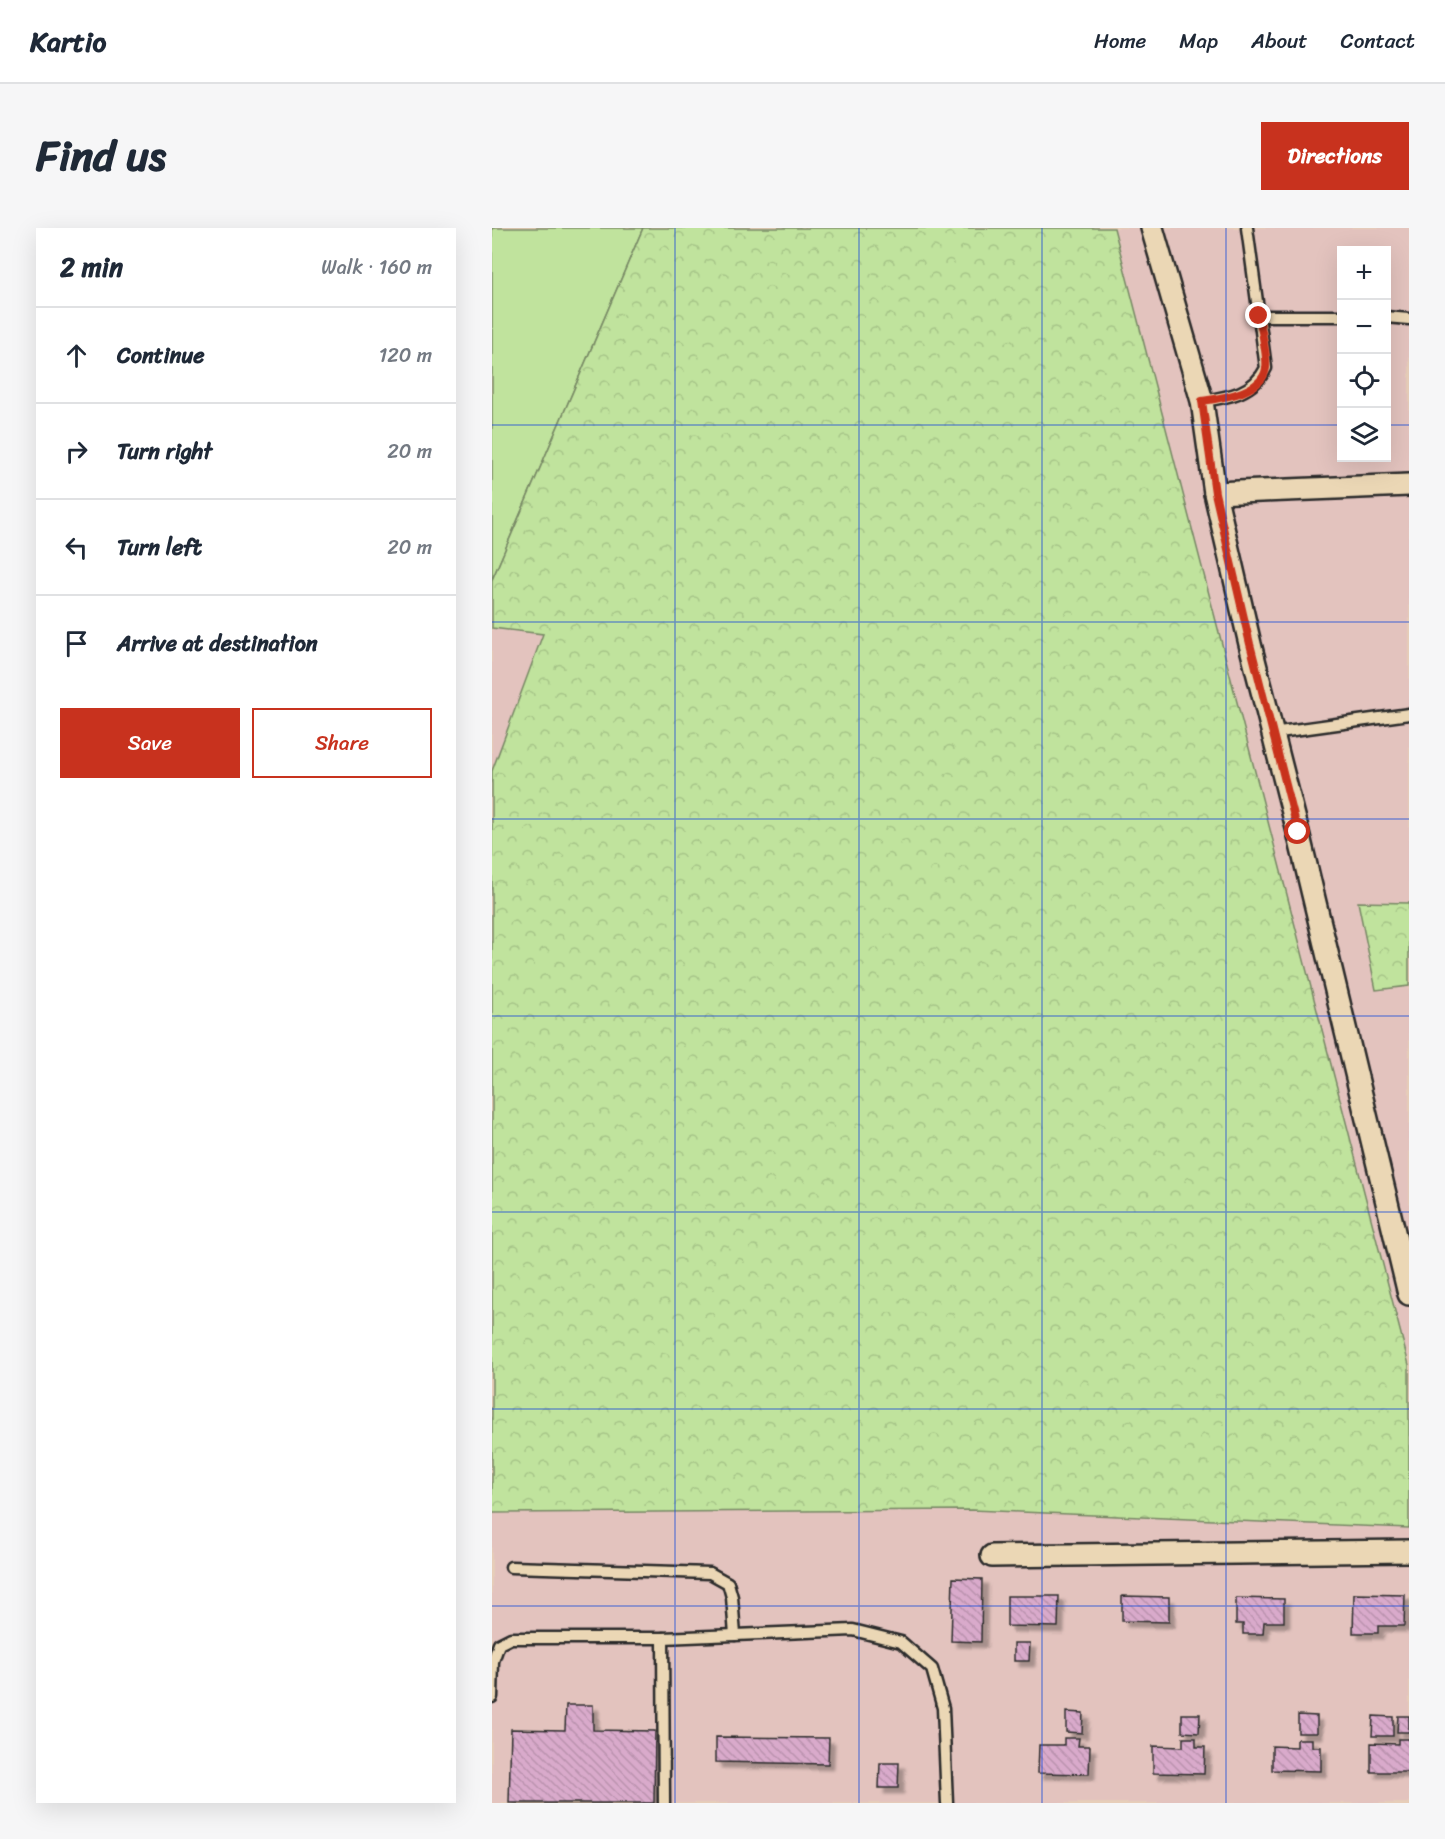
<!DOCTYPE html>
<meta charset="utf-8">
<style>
:root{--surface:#fff;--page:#f6f6f7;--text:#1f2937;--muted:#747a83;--line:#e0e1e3;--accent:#c8321e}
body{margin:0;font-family:Sriracha,sans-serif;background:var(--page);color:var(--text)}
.controls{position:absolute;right:18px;top:18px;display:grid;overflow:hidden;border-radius:0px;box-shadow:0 6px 24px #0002}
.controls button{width:54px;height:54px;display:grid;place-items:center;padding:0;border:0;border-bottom:2px solid var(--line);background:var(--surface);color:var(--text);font:30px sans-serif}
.stop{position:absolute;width:18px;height:18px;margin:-14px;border:4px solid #c8321e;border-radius:50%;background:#fff}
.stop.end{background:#c8321e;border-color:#fff;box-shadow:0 2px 6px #0008}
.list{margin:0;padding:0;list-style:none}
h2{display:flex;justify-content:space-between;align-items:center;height:78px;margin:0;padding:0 24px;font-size:26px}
h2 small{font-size:20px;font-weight:400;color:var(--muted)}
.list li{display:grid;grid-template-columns:39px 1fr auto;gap:18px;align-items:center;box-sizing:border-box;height:96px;padding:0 24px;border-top:2px solid var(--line)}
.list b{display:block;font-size:22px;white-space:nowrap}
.list em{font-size:20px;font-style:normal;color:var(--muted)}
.actions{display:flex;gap:12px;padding:18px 24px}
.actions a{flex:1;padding:14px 0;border:2px solid var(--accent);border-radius:0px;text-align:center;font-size:21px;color:var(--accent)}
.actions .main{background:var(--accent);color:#fff}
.icon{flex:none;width:33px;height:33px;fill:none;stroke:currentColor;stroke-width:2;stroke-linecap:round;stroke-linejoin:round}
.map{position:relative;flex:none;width:917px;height:1575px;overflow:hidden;border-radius:0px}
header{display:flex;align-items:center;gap:36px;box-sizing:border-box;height:84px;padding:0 30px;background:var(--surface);border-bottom:2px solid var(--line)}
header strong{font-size:28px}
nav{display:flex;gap:33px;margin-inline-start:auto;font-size:21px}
.intro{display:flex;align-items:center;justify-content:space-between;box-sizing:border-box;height:144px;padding:0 36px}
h1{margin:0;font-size:42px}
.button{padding:15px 27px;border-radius:0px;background:var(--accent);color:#fff;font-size:21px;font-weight:700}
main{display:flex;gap:36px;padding:0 36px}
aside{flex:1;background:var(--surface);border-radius:0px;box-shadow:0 6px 24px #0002}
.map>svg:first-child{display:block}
</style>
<header>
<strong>Kartio</strong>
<nav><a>Home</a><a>Map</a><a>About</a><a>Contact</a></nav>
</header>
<div class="intro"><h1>Find us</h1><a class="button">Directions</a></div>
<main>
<aside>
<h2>2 min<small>Walk · 160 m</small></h2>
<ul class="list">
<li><svg class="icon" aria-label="ahead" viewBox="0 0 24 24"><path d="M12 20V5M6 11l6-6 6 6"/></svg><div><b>Continue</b></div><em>120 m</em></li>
<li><svg class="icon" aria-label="right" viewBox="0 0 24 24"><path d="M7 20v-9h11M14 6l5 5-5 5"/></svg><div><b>Turn right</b></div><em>20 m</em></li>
<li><svg class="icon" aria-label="left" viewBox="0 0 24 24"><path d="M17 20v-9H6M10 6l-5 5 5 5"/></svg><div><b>Turn left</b></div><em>20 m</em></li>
<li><svg class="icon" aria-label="arrive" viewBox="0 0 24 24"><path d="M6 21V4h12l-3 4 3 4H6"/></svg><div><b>Arrive at destination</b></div></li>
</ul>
<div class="actions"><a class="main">Save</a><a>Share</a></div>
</aside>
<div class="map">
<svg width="917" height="1575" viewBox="0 0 917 1575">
<defs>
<pattern id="forest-crowns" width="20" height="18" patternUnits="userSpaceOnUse" patternTransform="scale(1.5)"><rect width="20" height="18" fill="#c0e39d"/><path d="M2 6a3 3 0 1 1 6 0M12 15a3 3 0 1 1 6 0" fill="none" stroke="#a5c387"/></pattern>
<pattern id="building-back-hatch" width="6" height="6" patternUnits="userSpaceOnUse" patternTransform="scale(1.5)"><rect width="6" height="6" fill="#d9aacb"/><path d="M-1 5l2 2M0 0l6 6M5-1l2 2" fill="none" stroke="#ba92ae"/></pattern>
<filter id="shadow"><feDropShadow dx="5.5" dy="5.5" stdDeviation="1.5" flood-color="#0004"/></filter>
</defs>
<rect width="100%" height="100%" fill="#e7ceb9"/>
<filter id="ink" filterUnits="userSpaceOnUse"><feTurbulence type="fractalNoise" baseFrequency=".0167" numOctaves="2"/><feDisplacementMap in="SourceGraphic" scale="12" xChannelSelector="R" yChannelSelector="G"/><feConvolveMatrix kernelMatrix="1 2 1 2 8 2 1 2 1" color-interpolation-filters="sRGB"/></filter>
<g filter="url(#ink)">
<!-- built -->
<g fill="#e3c3be" fill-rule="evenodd">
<path d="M622,0H917V675H866L884,762L917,758V1137ZM850,22H894V230H850Z"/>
<polygon points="0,400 51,406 0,543"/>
<polygon points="480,1282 917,1300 917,1575 0,1575 0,1285"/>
</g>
<!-- green -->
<polygon fill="#c0e39d" stroke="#768764" stroke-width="1.5" points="0,0 151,0 0,352"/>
<!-- forest -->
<g fill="url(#forest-crowns)" stroke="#768764" stroke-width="1.5">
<polygon points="151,0 622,0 917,1137 917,1300 480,1282 0,1285 0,543 51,406 0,400 0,352"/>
<polygon points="866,674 917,675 917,758 884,762"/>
</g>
<!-- building -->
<g fill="url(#building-back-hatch)" stroke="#2b2b2b" stroke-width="1.5" filter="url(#shadow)">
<polygon points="461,1350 490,1351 489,1414 459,1413"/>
<polygon points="862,1366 913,1367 912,1398 886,1398 886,1405 861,1405"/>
<polygon points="515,1368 567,1368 566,1399 515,1398"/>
<polygon points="630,1368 677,1369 677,1394 630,1393"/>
<polygon points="744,1370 792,1371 792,1394 772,1394 771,1406 751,1406 751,1396 744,1396"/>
<polygon points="522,1415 538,1415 537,1433 522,1433"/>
<polygon points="74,1477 101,1477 101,1502 163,1503 162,1575 17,1575 19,1501 73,1502"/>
<polygon points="574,1484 591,1485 590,1505 574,1504"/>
<polygon points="690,1486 708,1486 707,1505 690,1504"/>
<polygon points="806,1487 825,1488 825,1505 806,1505"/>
<polygon points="881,1488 901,1489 901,1508 880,1508"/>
<polygon points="906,1488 917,1488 917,1504 905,1504"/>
<polygon points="224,1509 337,1510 336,1536 224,1534"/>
<polygon points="572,1510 587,1510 586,1518 598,1518 597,1546 546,1545 547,1517 572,1517"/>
<polygon points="691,1510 704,1510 704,1519 713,1519 712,1546 661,1545 661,1518 691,1519"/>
<polygon points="805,1511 820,1511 820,1519 829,1519 829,1543 780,1542 780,1518 805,1519"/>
<polygon points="906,1511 917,1511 917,1544 879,1544 879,1515 906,1516"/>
<polygon points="388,1535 407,1535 406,1560 387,1560"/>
</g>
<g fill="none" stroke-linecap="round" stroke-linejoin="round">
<defs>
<g id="lane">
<polyline points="767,88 850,88"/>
<polyline points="894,89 917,91"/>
<path d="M710,173C736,169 761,166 774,140L755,0"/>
<polyline points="780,505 917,486"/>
<polyline points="19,1339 218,1345 236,1355 240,1369 243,1407"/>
<polyline points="171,1410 172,1575"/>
<polyline points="0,1469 1,1433 7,1416 19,1410 171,1410 361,1402 409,1414 440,1441 451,1480 455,1575"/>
</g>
<g id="street">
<polyline points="660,0 710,173 723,265 758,416 806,604 917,1066"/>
<polyline points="723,265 917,257"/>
<polyline points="500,1328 917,1323"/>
</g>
</defs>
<!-- lane casing -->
<use href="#lane" stroke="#2b2b2b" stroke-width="15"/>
<!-- street casing -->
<use href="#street" stroke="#2b2b2b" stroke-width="26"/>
<!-- lane -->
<use href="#lane" stroke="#ebd7b5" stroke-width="10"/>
<!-- street -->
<use href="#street" stroke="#ebd7b5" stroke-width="21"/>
</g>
</g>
<g fill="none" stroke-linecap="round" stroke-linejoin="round" filter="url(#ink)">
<!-- route -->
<path stroke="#c8321e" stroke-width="8" d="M767,88C769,100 776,130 774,140C771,165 729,170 710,173L723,265L758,416L806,604"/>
</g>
<!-- grid -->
<path fill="none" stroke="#1d4ed8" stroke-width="1.5" stroke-opacity="0.55" d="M183,0V1575M367,0V1575M550,0V1575M734,0V1575M0,197H850M894,197H917M0,394H917M0,591H917M0,788H917M0,984H917M0,1181H917M0,1378H917"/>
</svg>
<div class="controls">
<button>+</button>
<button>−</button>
<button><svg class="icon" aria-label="locate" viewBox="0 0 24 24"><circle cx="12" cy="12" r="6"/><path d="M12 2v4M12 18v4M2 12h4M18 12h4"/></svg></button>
<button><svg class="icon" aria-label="layers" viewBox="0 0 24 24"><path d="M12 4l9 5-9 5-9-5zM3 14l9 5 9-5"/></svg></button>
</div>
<div class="stop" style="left:806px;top:604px"></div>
<div class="stop end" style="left:767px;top:88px"></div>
</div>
</main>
